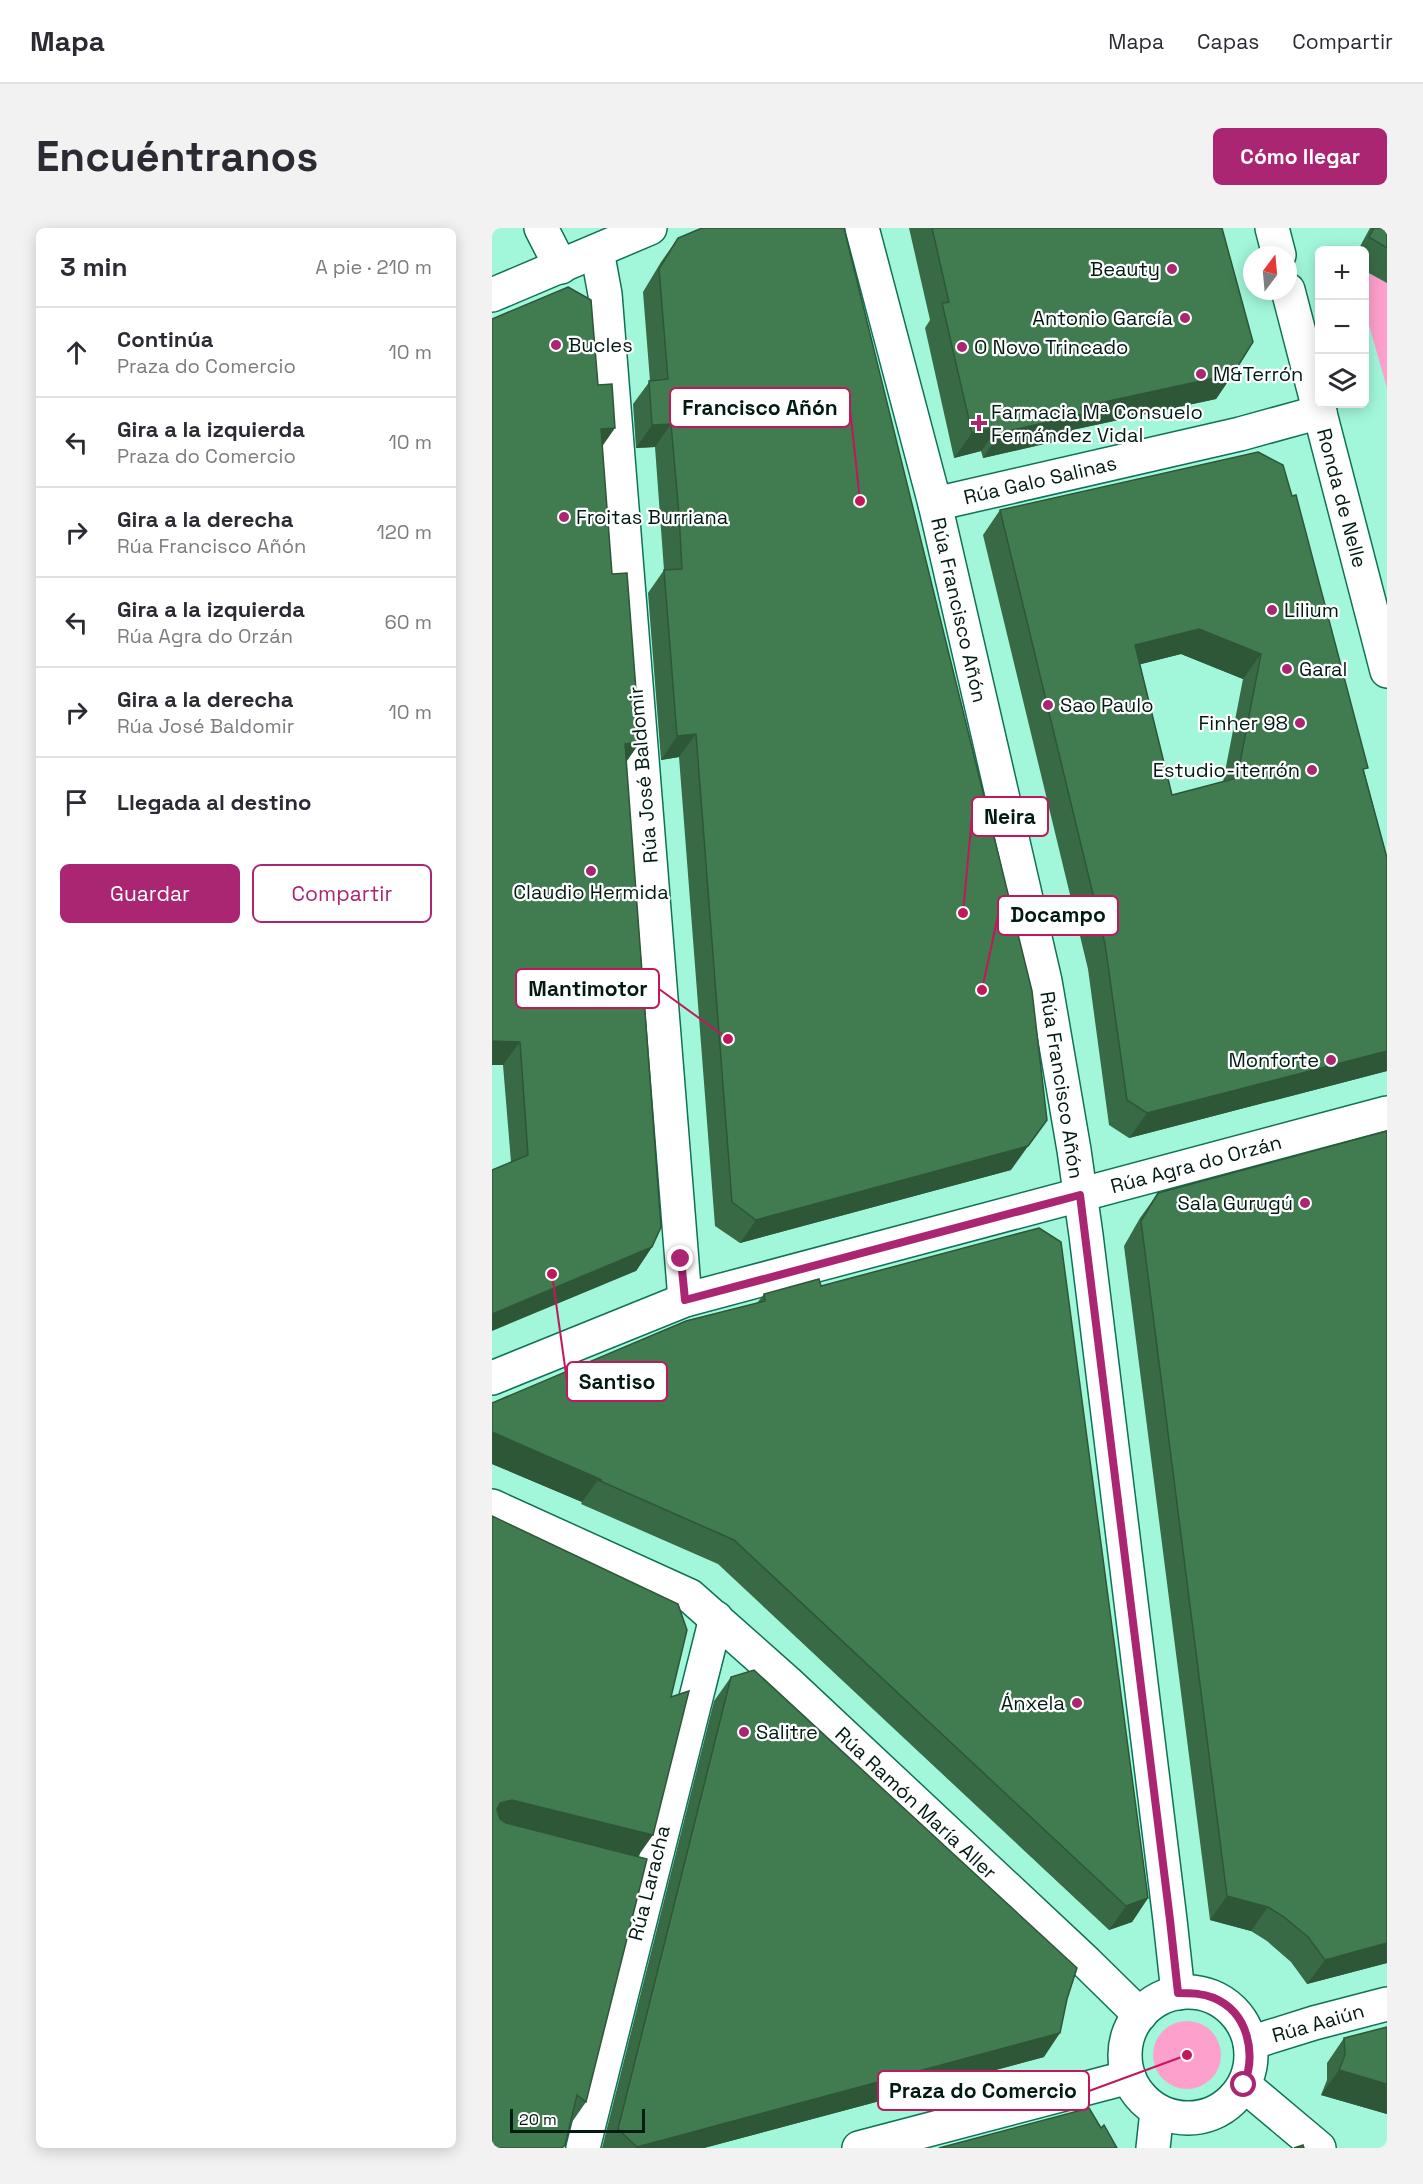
<!DOCTYPE html>
<html lang="es">
<meta charset="utf-8">
<style>
:root{--surface:#fff;--page:#f2f2f3;--text:#2b2b33;--muted:#7c7c81;--line:#e1e1e2;--accent:#aa2672}
body{margin:0;font-family:"Space Grotesk",sans-serif;background:var(--page);color:var(--text)}
.controls{position:absolute;right:18px;top:18px;display:grid;overflow:hidden;border-radius:9px;box-shadow:0 3px 15px #0003}
.controls button{width:54px;height:54px;display:grid;place-items:center;padding:0;border:0;border-bottom:2px solid var(--line);background:var(--surface);color:var(--text);font:30px sans-serif}
.compass{position:absolute;left:751px;top:18px;width:54px;height:54px;border-radius:50%;background:var(--surface);box-shadow:0 3px 15px #0003;rotate:16deg}
.scale{position:absolute;left:18px;bottom:15px;width:135px;box-sizing:border-box;padding-left:6px;border:3px solid #011b13;border-top:0;font-size:16px;line-height:21px;white-space:nowrap;color:#011b13;-webkit-text-stroke:4px #fff;paint-order:stroke}
.stop{position:absolute;width:18px;height:18px;margin:-14px;border:4px solid #aa2672;border-radius:50%;background:#fff}
.stop.end{background:#aa2672;border-color:#fff;box-shadow:0 2px 6px #0008}
.list{margin:0;padding:0;list-style:none}
h2{display:flex;justify-content:space-between;align-items:center;height:78px;margin:0;padding:0 24px;font-size:26px}
h2 small{font-size:20px;font-weight:400;color:var(--muted)}
.list li{display:grid;grid-template-columns:39px 1fr auto;gap:18px;align-items:center;box-sizing:border-box;height:90px;padding:0 24px;border-top:2px solid var(--line)}
.list b{display:block;font-size:22px;white-space:nowrap}
.list p{margin:0;font-size:20px;white-space:nowrap;color:var(--muted)}
.list em{font-size:20px;font-style:normal;color:var(--muted)}
.actions{display:flex;gap:12px;padding:18px 24px}
.actions a{flex:1;padding:14px 0;border:2px solid var(--accent);border-radius:9px;text-align:center;font-size:21px;color:var(--accent)}
.actions .main{background:var(--accent);color:#fff}
.icon{flex:none;width:33px;height:33px;fill:none;stroke:currentColor;stroke-width:2;stroke-linecap:round;stroke-linejoin:round}
.map{position:relative;flex:none;width:895px;height:1920px;overflow:hidden;border-radius:9px}
header{display:flex;align-items:center;gap:36px;box-sizing:border-box;height:84px;padding:0 30px;background:var(--surface);border-bottom:2px solid var(--line)}
header strong{font-size:28px}
nav{display:flex;gap:33px;margin-inline-start:auto;font-size:21px}
.intro{display:flex;align-items:center;justify-content:space-between;box-sizing:border-box;height:144px;padding:0 36px}
h1{margin:0;font-size:42px}
.button{padding:15px 27px;border-radius:9px;background:var(--accent);color:#fff;font-size:21px;font-weight:700}
main{display:flex;gap:36px;padding:0 36px}
aside{flex:1;background:var(--surface);border-radius:9px;box-shadow:0 3px 15px #0003}
.map>svg:first-child{display:block}
</style>
<header>
<strong>Mapa</strong>
<nav><a>Mapa</a><a>Capas</a><a>Compartir</a></nav>
</header>
<div class="intro"><h1>Encuéntranos</h1><a class="button">Cómo llegar</a></div>
<main>
<aside>
<h2>3 min<small>A pie · 210 m</small></h2>
<ul class="list">
<li><svg class="icon" aria-label="ahead" viewBox="0 0 24 24"><path d="M12 20V5M6 11l6-6 6 6"/></svg><div><b>Continúa</b><p>Praza do Comercio</p></div><em>10 m</em></li>
<li><svg class="icon" aria-label="left" viewBox="0 0 24 24"><path d="M17 20v-9H6M10 6l-5 5 5 5"/></svg><div><b>Gira a la izquierda</b><p>Praza do Comercio</p></div><em>10 m</em></li>
<li><svg class="icon" aria-label="right" viewBox="0 0 24 24"><path d="M7 20v-9h11M14 6l5 5-5 5"/></svg><div><b>Gira a la derecha</b><p>Rúa Francisco Añón</p></div><em>120 m</em></li>
<li><svg class="icon" aria-label="left" viewBox="0 0 24 24"><path d="M17 20v-9H6M10 6l-5 5 5 5"/></svg><div><b>Gira a la izquierda</b><p>Rúa Agra do Orzán</p></div><em>60 m</em></li>
<li><svg class="icon" aria-label="right" viewBox="0 0 24 24"><path d="M7 20v-9h11M14 6l5 5-5 5"/></svg><div><b>Gira a la derecha</b><p>Rúa José Baldomir</p></div><em>10 m</em></li>
<li><svg class="icon" aria-label="arrive" viewBox="0 0 24 24"><path d="M6 21V4h12l-3 4 3 4H6"/></svg><div><b>Llegada al destino</b></div></li>
</ul>
<div class="actions"><a class="main">Guardar</a><a>Compartir</a></div>
</aside>
<div class="map">
<svg width="895" height="1920" viewBox="0 0 895 1920">
<rect width="100%" height="100%" fill="#a2f7da"/>
<!-- green -->
<g fill="#fea0cc">
<polygon points="873,43 895,55 895,160 873,83"/>
<circle cx="695" cy="1827" r="34"/>
</g>
<g fill="none" stroke-linecap="round" stroke-linejoin="round">
<defs>
<g id="street">
<polyline points="49,0 69,39"/>
<polyline points="370,0 443,276 553,753 582,922 594,1007 678,1692 686,1765"/>
<polyline points="105,23 113,66 193,1072"/>
<polyline points="0,67 158,0"/>
<polyline points="443,276 748,206 828,184"/>
<polyline points="0,1150 193,1072 895,885"/>
<polyline points="0,1278 198,1368 295,1454 594,1734 648,1787"/>
<circle cx="696" cy="1827" r="63"/>
<polyline points="758,1815 822,1795 895,1776"/>
<polyline points="752,1857 827,1920"/>
<polyline points="91,1920 224,1390"/>
<polyline points="367,1920 637,1849"/>
<polyline points="661,1920 665,1883"/>
</g>
<g id="secondary">
<polyline points="780,0 787,27"/>
<polyline points="796,62 895,443"/>
</g>
</defs>
<!-- street casing -->
<use href="#street" stroke="#0e7159" stroke-width="36"/>
<!-- secondary casing -->
<use href="#secondary" stroke="#0e7159" stroke-width="36"/>
<!-- street -->
<use href="#street" stroke="#fff" stroke-width="33"/>
<!-- secondary -->
<use href="#secondary" stroke="#fff" stroke-width="33"/>
</g>
<!-- wall -->
<g fill="#386b45" fill-rule="evenodd">
<polygon points="417,0 730,0 741,146 724,171 580,202 574,211 491,230 489,223 462,230 433,100 438,92"/>
<polygon points="878,0 895,0 895,55 873,43 873,22 866,22"/>
<polygon points="186,10 519,942 248,1015 223,998 187,529 169,532 156,365 172,342 163,219 144,220 141,176 158,153 151,64 169,34"/>
<polygon points="0,91 110,218 120,346 148,514 134,534 160,1019 144,1043 19,934 11,837 0,837"/>
<path d="M800,268L895,630V843L637,910L617,897L596,741L491,307L508,282ZM689,426L751,451L731,554L680,567L648,436Z"/>
<polygon points="895,903 895,1735 815,1756 799,1734 775,1713 759,1703 718,1692 632,1018 648,990 666,965"/>
<polygon points="329,1058 656,1670 640,1694 617,1702 226,1336 89,1276 90,1274 0,1236 0,1175 265,1075 272,1066"/>
<polygon points="239,1449 552,1829 212,1920 110,1920 222,1473"/>
<polygon points="179,1469 94,1874 78,1897"/>
<polygon points="895,1799 895,1886 829,1867 835,1852 835,1835 852,1810"/>
</g>
<!-- shaded-wall -->
<g fill="#2e5738">
<polygon points="741,146 724,171 580,202 574,211 491,230 508,205 589,179"/>
<polygon points="179,196 163,219 144,220 160,197"/>
<polygon points="507,198 489,223 462,230 480,205"/>
<polygon points="123,200 107,223 109,201"/>
<polygon points="707,401 769,426 751,451 689,426 626,442 643,417"/>
<polygon points="204,506 187,529 169,532 185,508"/>
<polygon points="148,514 132,537 133,516"/>
<polygon points="0,813 28,814 11,837 0,837"/>
<polygon points="895,823 895,843 637,910 655,885"/>
<polygon points="555,892 519,942 248,1015 264,992"/>
<polygon points="160,1019 144,1043 0,1103 0,1086"/>
<polygon points="0,1204 110,1252 106,1252 90,1274 0,1236"/>
<polygon points="20,1572 161,1607 144,1631 3,1595 0,1587 8,1575"/>
<polygon points="735,1668 776,1679 759,1703 718,1692"/>
<polygon points="656,1670 640,1694 617,1702 634,1678"/>
<polygon points="895,1715 895,1735 815,1756 833,1732"/>
<polygon points="568,1805 552,1829 212,1920 144,1920 145,1919"/>
<polygon points="847,1842 895,1856 895,1886 829,1867"/>
</g>
<!-- building -->
<g fill="#417c50" stroke="#2e5738" stroke-width="1.5" fill-rule="evenodd">
<polygon points="210,0 352,0 540,763 555,892 536,918 264,992 240,974 204,506 185,508 172,342 190,341 187,286 179,196 160,197 157,153 176,151 167,41 186,10"/>
<polygon points="440,0 730,0 761,114 741,146 589,179 591,186 508,205 507,198 480,205 450,75 457,74"/>
<polygon points="882,0 895,0 895,20 877,9"/>
<polygon points="76,59 99,72 106,157 120,156 123,200 109,201 120,346 135,345 148,514 133,516 169,999 160,1019 0,1086 0,942 36,927 28,814 0,813 0,91"/>
<path d="M766,224L791,237L800,268L804,267L876,540L871,541L895,630V823L655,885L635,872L613,716L508,282ZM707,401L769,426L745,550L680,567L643,417Z"/>
<polygon points="895,903 895,1715 833,1732 816,1709 792,1689 776,1679 735,1668 649,993 666,965"/>
<polygon points="547,1000 569,1014 656,1670 634,1678 242,1312 106,1252 110,1252 0,1204 0,1175 194,1093 273,1073 272,1066 327,1051 329,1058"/>
<polygon points="0,1288 186,1376 195,1402 179,1469 197,1463 161,1607 20,1572 8,1575 5,1581 8,1591 14,1595 155,1631 94,1874 85,1867 73,1917 70,1920 0,1920"/>
<polygon points="262,1442 585,1740 575,1771 568,1805 145,1919 126,1901 239,1449"/>
<polygon points="895,1799 895,1856 847,1842 853,1827 852,1810"/>
<polygon points="597,1880 609,1900 612,1897 625,1920 447,1920"/>
<polygon points="811,1917 812,1920 802,1920"/>
</g>
<g fill="none" stroke-linecap="round" stroke-linejoin="round">
<!-- route -->
<path stroke="#aa2672" stroke-width="8" d="M189,1031L193,1072L588,967L678,1692L686,1765C698,1765 710,1765 722,1770C757,1785 764,1826 752,1857"/>
</g>
<!-- markers -->
<g fill="#aa2672" stroke="#fff" stroke-width="2">
<circle cx="680" cy="41" r="6"/>
<circle cx="693" cy="90" r="6"/>
<circle cx="64" cy="117" r="6"/>
<circle cx="470" cy="119" r="6"/>
<circle cx="709" cy="146" r="6"/>
<path d="M484 186h6v6h6v6h-6v6h-6v-6h-6v-6h6z"/>
<circle cx="72" cy="289" r="6"/>
<circle cx="780" cy="382" r="6"/>
<circle cx="795" cy="441" r="6"/>
<circle cx="556" cy="477" r="6"/>
<circle cx="808" cy="495" r="6"/>
<circle cx="820" cy="542" r="6"/>
<circle cx="99" cy="643" r="6"/>
<circle cx="839" cy="832" r="6"/>
<circle cx="813" cy="975" r="6"/>
<circle cx="585" cy="1475" r="6"/>
<circle cx="252" cy="1504" r="6"/>
</g>
<g text-anchor="middle" dominant-baseline="central" stroke-width="4.5" stroke-linejoin="round" paint-order="stroke">
<!-- poi labels -->
<g font-size="20" fill="#011b13" stroke="#fff" text-anchor="start">
<text x="668" y="41" text-anchor="end">Beauty</text>
<text x="681" y="90" text-anchor="end">Antonio García</text>
<text x="76" y="117">Bucles</text>
<text x="482" y="119">O Novo Trincado</text>
<text x="721" y="146">M&amp;Terrón</text>
<text x="499" y="184">Farmacia Mª Consuelo<tspan x="499" dy="23">Fernández Vidal</tspan></text>
<text x="84" y="289">Froitas Burriana</text>
<text x="792" y="382">Lilium</text>
<text x="807" y="441">Garal</text>
<text x="568" y="477">Sao Paulo</text>
<text x="796" y="495" text-anchor="end">Finher 98</text>
<text x="808" y="542" text-anchor="end">Estudio-iterrón</text>
<text x="99" y="664" text-anchor="middle">Claudio Hermida</text>
<text x="827" y="832" text-anchor="end">Monforte</text>
<text x="801" y="975" text-anchor="end">Sala Gurugú</text>
<text x="573" y="1475" text-anchor="end">Ánxela</text>
<text x="264" y="1504">Salitre</text>
</g>
<!-- street labels -->
<g font-size="20" fill="#011b13" stroke="#fff">
<text transform="translate(548 252) rotate(-13)">Rúa Galo Salinas</text>
<text transform="translate(850 270) rotate(75)">Ronda de Nelle</text>
<text transform="translate(467 382) rotate(77)">Rúa Francisco Añón</text>
<text transform="translate(151 547) rotate(-95)">Rúa José Baldomir</text>
<text transform="translate(570 857) rotate(81)">Rúa Francisco Añón</text>
<text transform="translate(704 936) rotate(-15)">Rúa Agra do Orzán</text>
<text transform="translate(424 1575) rotate(43)">Rúa Ramón María Aller</text>
<text transform="translate(157 1655) rotate(-76)">Rúa Laracha</text>
<text transform="translate(826 1795) rotate(-16)">Rúa Aaiún</text>
</g>
</g>
<!-- callouts -->
<path fill="none" stroke="#c2185b" stroke-width="2" d="M368 273L358 180M471 685L480 588M490 762L506 687M236 811L167 761M60 1046L75 1153M695 1827L597 1863"/>
<g fill="#c2185b" stroke="#fff" stroke-width="2">
<circle cx="368" cy="273" r="6"/>
<circle cx="471" cy="685" r="6"/>
<circle cx="490" cy="762" r="6"/>
<circle cx="236" cy="811" r="6"/>
<circle cx="60" cy="1046" r="6"/>
<circle cx="695" cy="1827" r="6"/>
</g>
<g fill="#fff" stroke="#c2185b" stroke-width="2">
<rect x="178" y="160" width="180" height="39" rx="6"/>
<rect x="480" y="569" width="76" height="39" rx="6"/>
<rect x="506" y="668" width="120" height="39" rx="6"/>
<rect x="24" y="741" width="143" height="39" rx="6"/>
<rect x="75" y="1134" width="100" height="39" rx="6"/>
<rect x="386" y="1843" width="211" height="39" rx="6"/>
</g>
<g font-size="21" text-anchor="middle" font-weight="bold" fill="#011b13">
<text x="268" y="187">Francisco Añón</text>
<text x="518" y="596">Neira</text>
<text x="566" y="694">Docampo</text>
<text x="96" y="768">Mantimotor</text>
<text x="125" y="1161">Santiso</text>
<text x="491" y="1870">Praza do Comercio</text>
</g>
</svg>
<div class="controls">
<button>+</button>
<button>−</button>
<button><svg class="icon" aria-label="layers" viewBox="0 0 24 24"><path d="M12 4l9 5-9 5-9-5zM3 14l9 5 9-5"/></svg></button>
</div>
<svg class="compass" viewBox="-18 -18 36 36"><path d="M0-13l5 13h-10z" fill="#e53935"/><path d="M0 13l5-13h-10z" fill="#7c7c81"/></svg>
<div class="scale">20 m</div>
<div class="stop" style="left:752px;top:1857px"></div>
<div class="stop end" style="left:189px;top:1031px"></div>
</div>
</main>
